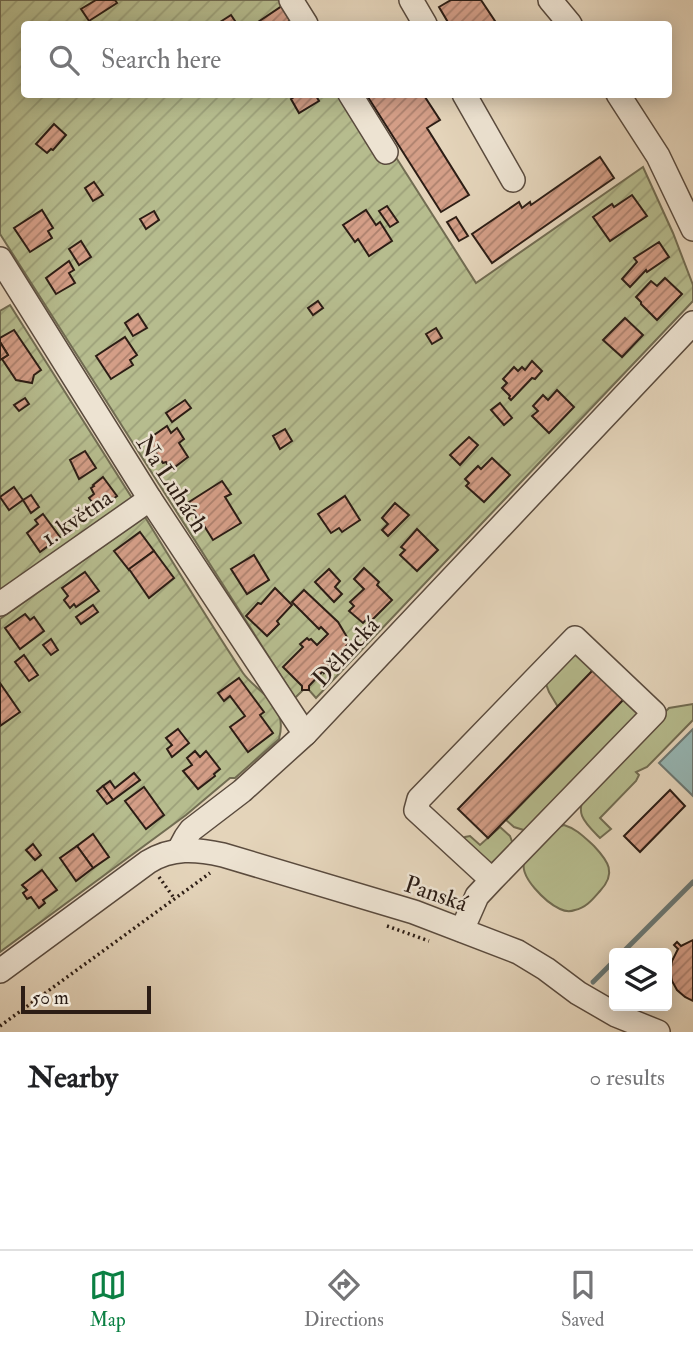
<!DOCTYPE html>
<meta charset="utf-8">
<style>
:root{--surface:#fff;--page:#f6f6f6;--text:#202124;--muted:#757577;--line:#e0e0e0;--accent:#0b8043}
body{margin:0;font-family:"IM FELL Double Pica",serif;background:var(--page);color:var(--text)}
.controls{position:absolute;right:21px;bottom:21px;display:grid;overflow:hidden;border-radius:7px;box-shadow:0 4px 18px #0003}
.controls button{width:63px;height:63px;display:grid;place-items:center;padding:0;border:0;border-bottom:2px solid var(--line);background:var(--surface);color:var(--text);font:35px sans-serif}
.scale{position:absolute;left:21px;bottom:18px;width:130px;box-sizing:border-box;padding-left:7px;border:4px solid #2c1d15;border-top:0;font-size:19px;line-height:24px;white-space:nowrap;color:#2c1d15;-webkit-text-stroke:5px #ede3d2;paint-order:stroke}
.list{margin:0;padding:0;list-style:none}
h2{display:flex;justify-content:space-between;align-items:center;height:91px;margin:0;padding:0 28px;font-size:30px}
h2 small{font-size:23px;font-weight:400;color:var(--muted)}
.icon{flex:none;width:38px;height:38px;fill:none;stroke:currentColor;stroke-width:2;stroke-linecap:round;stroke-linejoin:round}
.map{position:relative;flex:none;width:693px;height:1032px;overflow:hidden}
.search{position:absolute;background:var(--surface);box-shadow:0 4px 18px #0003;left:21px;right:21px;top:21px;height:77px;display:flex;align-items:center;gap:18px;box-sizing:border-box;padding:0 24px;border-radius:7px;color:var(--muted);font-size:26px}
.sheet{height:217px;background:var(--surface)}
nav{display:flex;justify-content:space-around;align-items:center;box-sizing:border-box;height:98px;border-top:2px solid var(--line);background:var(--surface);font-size:19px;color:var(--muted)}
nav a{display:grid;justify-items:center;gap:4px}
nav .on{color:var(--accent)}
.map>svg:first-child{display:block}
</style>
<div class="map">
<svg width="693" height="1032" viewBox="0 0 693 1032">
<defs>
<pattern id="garden-furrows" width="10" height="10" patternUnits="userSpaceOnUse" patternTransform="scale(1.75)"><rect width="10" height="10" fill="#b6bc8e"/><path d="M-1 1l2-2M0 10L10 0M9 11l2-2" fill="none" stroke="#9da17a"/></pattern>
<pattern id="building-hatch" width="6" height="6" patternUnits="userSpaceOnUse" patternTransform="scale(1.75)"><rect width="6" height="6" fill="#d49e87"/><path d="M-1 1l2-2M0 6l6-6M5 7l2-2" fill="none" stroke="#ac806d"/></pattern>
</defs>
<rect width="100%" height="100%" fill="#e4d4ba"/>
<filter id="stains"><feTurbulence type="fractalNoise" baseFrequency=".00286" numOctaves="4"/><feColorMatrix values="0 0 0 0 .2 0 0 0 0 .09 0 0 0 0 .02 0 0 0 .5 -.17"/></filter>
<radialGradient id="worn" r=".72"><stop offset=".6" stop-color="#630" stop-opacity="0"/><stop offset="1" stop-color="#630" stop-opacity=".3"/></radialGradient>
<!-- green -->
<g fill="#b6bc8e" stroke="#716c52" stroke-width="2">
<polygon points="571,650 638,702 638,720 527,831 514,827 506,820 623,700 558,707 549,692 546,684"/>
<path d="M693,704V720L647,767L636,772L639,775L636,781L600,818L611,829L600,838C585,823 573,813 587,792L669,708Z"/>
<path d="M564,825C577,829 584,837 594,846C608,861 617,873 600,891C593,899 586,908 575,910C570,912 564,911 560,909C547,903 517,876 525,860C528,855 535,849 539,845C547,836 553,828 564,825Z"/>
<polygon points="500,827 510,836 514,847 497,863 489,864 459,843 465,837 470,836 480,845"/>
</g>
<!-- garden -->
<g fill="url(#garden-furrows)" stroke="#716c52" stroke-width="2">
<polygon points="0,0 283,0 299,24 24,24 24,94 344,95 392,151 476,283 643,167 673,233 693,285 693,301 316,698 309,690 303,690 295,698 0,234"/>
<polygon points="10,305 132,498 0,593 0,311"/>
<path d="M145,517C177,569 209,622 243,673C252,686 268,694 276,708C282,718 282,728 279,739L235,778H230L186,815L0,952V619Z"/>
</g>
<!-- water -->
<polygon fill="#96b7b5" stroke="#6c7975" stroke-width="2" points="693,729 693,796 659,763"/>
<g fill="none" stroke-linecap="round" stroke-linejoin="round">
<!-- stream -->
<g stroke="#6c7975" stroke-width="5">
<polyline points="622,953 693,882"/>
<polyline points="593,982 614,961"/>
</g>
</g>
<!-- building -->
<g fill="url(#building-hatch)" stroke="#2c1d15" stroke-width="2">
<polygon points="96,0 115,0 117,3 89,21 81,9"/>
<polygon points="451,0 481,0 497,24 449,24 439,7"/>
<polygon points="282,6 291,20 284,24 259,24 258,22"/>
<polygon points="231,15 237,24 217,24"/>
<polygon points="299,94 315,94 319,101 299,113 291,99"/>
<polygon points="366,94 423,94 440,120 427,128 469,195 441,212"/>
<polygon points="54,124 66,135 53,150 51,149 47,153 36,144"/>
<polygon points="600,157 614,178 492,263 472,234 519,202 522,208 530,202 531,205"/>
<polygon points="94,182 103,195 93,201 85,188"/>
<polygon points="632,195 647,216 610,241 593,217 612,204 614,207"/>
<polygon points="387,206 398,222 390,227 379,211"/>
<polygon points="42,210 53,228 48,231 52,238 30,252 14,228"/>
<polygon points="366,210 376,225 380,222 392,241 369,256 358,239 355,242 343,225"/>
<polygon points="154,211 159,220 146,229 140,219"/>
<polygon points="456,217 468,236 459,241 447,222"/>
<polygon points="81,241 91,257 79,265 69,249"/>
<polygon points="659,242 669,257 647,272 646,270 630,287 622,279 637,262 634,258"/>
<polygon points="69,261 74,270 69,273 75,283 56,294 46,278"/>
<polygon points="665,278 682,294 657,320 641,304 641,302 636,297 651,281 657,286"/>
<polygon points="318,301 323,308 313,315 308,308"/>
<polygon points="138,314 147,328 133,336 125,323"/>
<polygon points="625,318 643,335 622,357 603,340"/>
<polygon points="436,328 442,338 432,344 426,334"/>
<polygon points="14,330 41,370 34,375 32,383 16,380 2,359 8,355 0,342 0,338"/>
<polygon points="125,337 137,355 130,360 133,365 111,379 96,356"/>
<polygon points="0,342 8,355 0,360"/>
<polygon points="532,361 542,371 535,379 532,378 511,400 509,398 510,396 502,388 507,383 503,379 514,367 518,371 522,367 525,370"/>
<polygon points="557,390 574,407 549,433 532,416 538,411 533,406 543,395 548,400"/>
<polygon points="25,398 29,404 19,411 14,405"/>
<polygon points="185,400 191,408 172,422 166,413"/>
<polygon points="500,403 512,418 504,425 491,410"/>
<polygon points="167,426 171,433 177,428 184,439 179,443 188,457 171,470 166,462 163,463 147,440"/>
<polygon points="285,429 292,441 280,449 273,436"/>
<polygon points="469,437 478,445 460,465 450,455"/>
<polygon points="85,451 96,468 79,479 70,460"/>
<polygon points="492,458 510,475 484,502 466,486 469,483 465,479 478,466 481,469"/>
<polygon points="103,477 117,496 98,510 89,498 94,494 91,488 94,486 93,485"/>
<polygon points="222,481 231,494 225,497 241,523 213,540 189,502"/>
<polygon points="14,487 23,500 9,510 0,497"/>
<polygon points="31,495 39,507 31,513 23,500"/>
<polygon points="345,496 360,520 342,532 339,528 331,533 318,514"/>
<polygon points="395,503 409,515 388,536 382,530 388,524 382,518"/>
<polygon points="43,514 60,537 40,552 27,533 38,524 35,520"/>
<polygon points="417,529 438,550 417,571 400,555 405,550 401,547"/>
<polygon points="140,532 154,551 129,570 114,551"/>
<polygon points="154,551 174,578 149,598 129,569"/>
<polygon points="254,555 269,580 247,594 231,569"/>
<polygon points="364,568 379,582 377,585 392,600 371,621 368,618 363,623 349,611 354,606 350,602 364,589 354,579"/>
<polygon points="329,569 340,581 335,587 342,594 334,602 315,582"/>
<polygon points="85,572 99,591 76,607 74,604 70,608 64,600 68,596 62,588"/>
<polygon points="275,588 292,605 277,621 279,624 267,636 246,616 258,603 261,604"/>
<polygon points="304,590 338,622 350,642 325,669 327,670 324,673 323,671 309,686 309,690 302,690 302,686 283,667 303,647 300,644 307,638 309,640 311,639 317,645 328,634 321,627 319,629 292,602"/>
<polygon points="93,605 98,612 81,624 76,617"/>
<polygon points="25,614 30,620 34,617 44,631 20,649 5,628"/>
<polygon points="51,639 58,650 51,655 43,645"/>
<polygon points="24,655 38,675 29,681 15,662"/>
<polygon points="593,670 624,699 488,838 458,809"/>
<polygon points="239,678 264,712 260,715 273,733 248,752 230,727 245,716 230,696 224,701 218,693"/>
<polygon points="0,683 20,712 0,726"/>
<polygon points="178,729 189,743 172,757 167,749 172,745 166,738"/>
<polygon points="195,751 200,757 206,751 220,769 214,774 215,776 198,789 183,771 192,765 187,758"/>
<polygon points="134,773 140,780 113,800 103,786 110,781 115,788"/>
<polygon points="103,786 113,800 107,804 97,791"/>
<polygon points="144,787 164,815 146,829 125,801"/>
<polygon points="670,790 685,806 640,852 624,836"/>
<polygon points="93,834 109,857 93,868 77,846"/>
<polygon points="33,844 41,855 35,860 26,850"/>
<polygon points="77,846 93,868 76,881 60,858"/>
<polygon points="42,870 57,890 43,900 45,903 39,908 31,897 27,899 23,893 27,890 22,885"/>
<polygon points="693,940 693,1001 685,997 677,990 672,981 670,971 672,961 678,949 674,945 677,942 681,946"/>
</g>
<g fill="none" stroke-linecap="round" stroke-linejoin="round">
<defs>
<g id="minor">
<polyline points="291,0 306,24"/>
<polyline points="411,0 425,24"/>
<polyline points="550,0 570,24"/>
<polyline points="350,94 386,152"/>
<polyline points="464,94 513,180"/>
<polyline points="618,94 658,156 693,229"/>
<polyline points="0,259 150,499 305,734"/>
<polyline points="0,604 150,499"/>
<polyline points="179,850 186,837 191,830 242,791 305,734 693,323"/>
<polyline points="462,930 477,896 492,880 654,713 575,638 419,799 416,810 492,880"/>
<path d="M0,971L148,862C172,847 196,849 223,855L414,912L518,952L546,969L578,993L616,1015L658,1032"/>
</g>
</defs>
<!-- minor casing -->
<use href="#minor" stroke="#5a4b3e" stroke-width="26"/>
<!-- path -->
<g stroke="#2c1d15" stroke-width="3.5" stroke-dasharray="2 3.5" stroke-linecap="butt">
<polyline points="159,877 174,898"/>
<polyline points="387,926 429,941"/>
<polyline points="0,1026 210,873"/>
</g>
<!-- minor -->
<use href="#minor" stroke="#ede3d2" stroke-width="23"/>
</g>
<g text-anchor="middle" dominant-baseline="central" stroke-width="5" stroke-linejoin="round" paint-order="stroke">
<!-- street labels -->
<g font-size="24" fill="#2c1d15" stroke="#ede3d2">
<text transform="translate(172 484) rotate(57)">Na Luhách</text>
<text transform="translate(77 518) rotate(-35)">1. května</text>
<text transform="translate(346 652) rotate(-47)">Dělnická</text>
<text transform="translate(436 894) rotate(19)">Panská</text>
</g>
</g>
<rect width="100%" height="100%" filter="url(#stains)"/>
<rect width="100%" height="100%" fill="url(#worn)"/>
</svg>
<div class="controls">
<button><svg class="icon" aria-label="layers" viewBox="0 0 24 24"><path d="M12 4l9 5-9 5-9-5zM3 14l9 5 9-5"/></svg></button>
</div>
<div class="scale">50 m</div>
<div class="search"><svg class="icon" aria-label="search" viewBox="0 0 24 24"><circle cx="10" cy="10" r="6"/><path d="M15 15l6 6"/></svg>Search here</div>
</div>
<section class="sheet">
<h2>Nearby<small>0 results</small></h2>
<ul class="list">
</ul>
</section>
<nav>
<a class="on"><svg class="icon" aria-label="map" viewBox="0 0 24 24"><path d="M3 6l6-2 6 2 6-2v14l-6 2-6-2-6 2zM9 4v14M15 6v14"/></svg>Map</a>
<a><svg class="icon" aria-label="directions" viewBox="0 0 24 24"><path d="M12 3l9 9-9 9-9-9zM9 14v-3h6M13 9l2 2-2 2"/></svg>Directions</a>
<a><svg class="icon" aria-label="saved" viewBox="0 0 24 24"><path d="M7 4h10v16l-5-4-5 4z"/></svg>Saved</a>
</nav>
